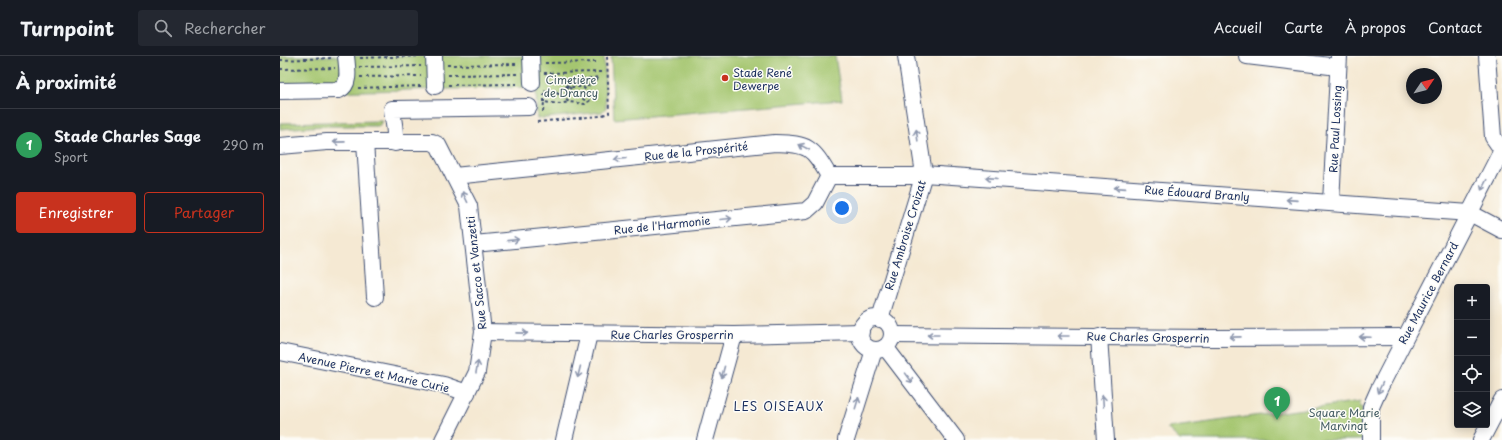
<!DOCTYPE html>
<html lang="fr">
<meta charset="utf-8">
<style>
:root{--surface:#171b24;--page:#242831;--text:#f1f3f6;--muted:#9ea1a6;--line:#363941;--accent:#c8321e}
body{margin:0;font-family:"Playpen Sans",sans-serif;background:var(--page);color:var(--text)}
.controls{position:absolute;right:12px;bottom:12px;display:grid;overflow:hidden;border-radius:4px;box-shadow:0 2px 10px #0003}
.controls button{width:36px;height:36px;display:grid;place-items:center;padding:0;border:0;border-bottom:1px solid var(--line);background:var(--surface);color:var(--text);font:20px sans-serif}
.compass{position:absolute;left:1126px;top:12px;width:36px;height:36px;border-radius:50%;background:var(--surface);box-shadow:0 2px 10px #0003;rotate:55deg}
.you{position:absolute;left:562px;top:152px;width:14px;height:14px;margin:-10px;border:3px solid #fff;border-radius:50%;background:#1a73e8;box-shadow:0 0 0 6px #1a73e833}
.badge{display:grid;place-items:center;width:26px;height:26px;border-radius:50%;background:var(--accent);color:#fff;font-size:13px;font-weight:700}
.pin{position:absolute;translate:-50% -33px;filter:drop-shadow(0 1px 2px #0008)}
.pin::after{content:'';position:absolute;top:21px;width:14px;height:12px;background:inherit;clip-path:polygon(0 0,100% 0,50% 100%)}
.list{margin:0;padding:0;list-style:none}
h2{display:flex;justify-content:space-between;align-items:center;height:52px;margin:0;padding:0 16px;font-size:17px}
h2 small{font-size:13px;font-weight:400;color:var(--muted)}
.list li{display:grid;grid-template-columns:26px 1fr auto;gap:12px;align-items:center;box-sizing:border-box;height:72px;padding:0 16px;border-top:1px solid var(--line)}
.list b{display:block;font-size:15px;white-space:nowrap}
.list p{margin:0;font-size:13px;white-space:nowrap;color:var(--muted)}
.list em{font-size:13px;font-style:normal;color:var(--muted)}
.actions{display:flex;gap:8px;padding:12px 16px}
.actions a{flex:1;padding:9px 0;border:1px solid var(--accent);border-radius:4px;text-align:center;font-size:14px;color:var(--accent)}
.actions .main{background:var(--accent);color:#fff}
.icon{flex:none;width:22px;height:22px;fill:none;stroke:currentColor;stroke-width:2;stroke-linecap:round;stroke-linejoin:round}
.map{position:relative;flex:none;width:1222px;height:384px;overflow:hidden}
header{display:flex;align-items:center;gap:24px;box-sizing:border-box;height:56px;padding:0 20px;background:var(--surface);border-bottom:1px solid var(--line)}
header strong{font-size:19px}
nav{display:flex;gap:22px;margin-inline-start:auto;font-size:14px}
.search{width:280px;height:36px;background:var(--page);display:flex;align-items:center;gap:10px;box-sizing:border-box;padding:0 14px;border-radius:4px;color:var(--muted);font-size:15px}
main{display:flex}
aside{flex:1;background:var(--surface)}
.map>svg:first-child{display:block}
</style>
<header>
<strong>Turnpoint</strong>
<div class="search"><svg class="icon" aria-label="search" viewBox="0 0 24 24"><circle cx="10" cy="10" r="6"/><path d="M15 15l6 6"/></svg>Rechercher</div>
<nav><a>Accueil</a><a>Carte</a><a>À propos</a><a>Contact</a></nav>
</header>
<main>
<aside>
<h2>À proximité<small></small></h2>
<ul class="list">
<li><span class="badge" style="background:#2e9e5b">1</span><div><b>Stade Charles Sage</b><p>Sport</p></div><em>290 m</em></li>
</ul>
<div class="actions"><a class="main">Enregistrer</a><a>Partager</a></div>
</aside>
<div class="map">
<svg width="1222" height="384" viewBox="0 0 1222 384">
<rect width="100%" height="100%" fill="#fdfcf7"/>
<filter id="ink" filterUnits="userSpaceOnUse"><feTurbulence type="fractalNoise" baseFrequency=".025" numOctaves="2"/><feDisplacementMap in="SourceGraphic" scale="8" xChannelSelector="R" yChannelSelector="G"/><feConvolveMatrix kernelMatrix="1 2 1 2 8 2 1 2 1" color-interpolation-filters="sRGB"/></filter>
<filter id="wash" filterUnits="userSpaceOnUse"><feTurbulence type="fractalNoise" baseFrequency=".012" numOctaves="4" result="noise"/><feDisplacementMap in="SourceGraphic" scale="16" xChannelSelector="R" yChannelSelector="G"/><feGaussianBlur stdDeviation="0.9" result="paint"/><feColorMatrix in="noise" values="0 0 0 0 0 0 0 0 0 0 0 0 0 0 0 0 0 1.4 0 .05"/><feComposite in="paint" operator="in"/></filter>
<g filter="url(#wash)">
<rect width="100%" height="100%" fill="#f5e9d3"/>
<!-- green -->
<g fill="#a5c66f" stroke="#607a66">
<polygon points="0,0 324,0 326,52 322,56 257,63 256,31 0,37"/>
<polygon points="331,0 555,0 562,44 334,63"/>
<polygon points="102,65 99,70 43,70 0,73 0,67"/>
<polygon points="1081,345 1079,349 1082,351 1082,384 900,384 887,372"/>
</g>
</g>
<g filter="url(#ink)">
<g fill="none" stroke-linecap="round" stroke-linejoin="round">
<defs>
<g id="minor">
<polyline points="154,0 155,30"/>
<polyline points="251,0 252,27"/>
<polyline points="967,0 1058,11"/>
<polyline points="1207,0 1213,81 1222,94"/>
<path d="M0,35L59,34C71,29 67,11 66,0"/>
<polyline points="85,86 95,241"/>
<path d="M115,87C116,74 113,65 112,53L249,51"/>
<polyline points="0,90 47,86 152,86 158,89 189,150 203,276 197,316 163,384"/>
<path d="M174,120L495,87C529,88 532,91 549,120"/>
<polyline points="549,120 633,120 644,118 1190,157 1222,174"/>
<polyline points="1051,146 1059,0"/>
<polyline points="194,188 526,155 535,147 549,120"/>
<circle cx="596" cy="278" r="16"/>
<polyline points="600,263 644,118 626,0"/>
<polyline points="203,276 454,279 581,276"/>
<polyline points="612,279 929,282 1124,281"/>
<polyline points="819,280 826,384"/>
<polyline points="604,292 609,296 676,384"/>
<polyline points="0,296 164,329 187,337"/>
<polyline points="284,384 309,278"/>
<polyline points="425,384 454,279"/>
<polyline points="566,384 594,294"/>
<polyline points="1091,384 1091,351 1099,333 1222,94"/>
<polyline points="1201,384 1222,344"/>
</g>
</defs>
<!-- minor casing -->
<use href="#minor" stroke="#3c4b70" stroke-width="18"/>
<!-- path -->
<g stroke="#3c4b70" stroke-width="2" stroke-dasharray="3 3" stroke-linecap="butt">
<polyline points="80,2 141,0"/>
<polyline points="0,4 53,2"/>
<polyline points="265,7 319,6"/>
<polyline points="167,9 239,8"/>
<polyline points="79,11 141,10"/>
<polyline points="0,13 55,12"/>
<polyline points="264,17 323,16"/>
<polyline points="168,19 239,18"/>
<polyline points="80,21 141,20"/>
<polyline points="168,29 239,28"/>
<polyline points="286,30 296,24 319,21 312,29 303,31"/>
<polyline points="289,31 295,38 308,46"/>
<polyline points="78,32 141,30"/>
<polyline points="275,37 285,31 303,31 313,42 305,48 289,46"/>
<polyline points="279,38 289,36 293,38"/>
<polyline points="264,46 264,35"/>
<polyline points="263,56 264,46 279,48 289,46 279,38 263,34"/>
<polyline points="257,66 319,60 329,57 327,0"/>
</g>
<!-- minor -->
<use href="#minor" stroke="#fff" stroke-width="16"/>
</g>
<!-- one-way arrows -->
<defs><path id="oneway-shaft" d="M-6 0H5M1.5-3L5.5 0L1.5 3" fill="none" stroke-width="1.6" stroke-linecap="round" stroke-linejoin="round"/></defs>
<g stroke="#8d97ae">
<use href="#oneway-shaft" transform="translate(637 79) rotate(-98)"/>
<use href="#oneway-shaft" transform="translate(59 86) rotate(179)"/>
<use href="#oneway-shaft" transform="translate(524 91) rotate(-152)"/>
<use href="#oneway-shaft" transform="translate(340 103) rotate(174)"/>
<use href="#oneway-shaft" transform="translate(711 122) rotate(-176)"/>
<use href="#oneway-shaft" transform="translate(1204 129) rotate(117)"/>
<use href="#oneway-shaft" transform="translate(840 132) rotate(-176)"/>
<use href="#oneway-shaft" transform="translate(185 141) rotate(-116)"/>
<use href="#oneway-shaft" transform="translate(1012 144) rotate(-176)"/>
<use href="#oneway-shaft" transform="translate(446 163) rotate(-5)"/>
<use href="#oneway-shaft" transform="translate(233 184) rotate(-6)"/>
<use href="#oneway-shaft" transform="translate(242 277) rotate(1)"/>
<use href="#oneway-shaft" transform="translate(653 279) rotate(-180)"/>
<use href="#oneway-shaft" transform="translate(783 280) rotate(-180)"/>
<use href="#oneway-shaft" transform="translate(955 281) rotate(179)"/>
<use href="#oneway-shaft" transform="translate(1085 281) rotate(-178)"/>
<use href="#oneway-shaft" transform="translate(197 311) rotate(-80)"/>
<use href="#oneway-shaft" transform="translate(299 316) rotate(104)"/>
<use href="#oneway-shaft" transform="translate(443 316) rotate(105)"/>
<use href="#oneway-shaft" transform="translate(629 322) rotate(54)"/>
<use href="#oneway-shaft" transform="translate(1100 332) rotate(115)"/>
<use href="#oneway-shaft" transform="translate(823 345) rotate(-94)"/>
<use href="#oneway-shaft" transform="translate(577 347) rotate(-73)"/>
</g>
</g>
<!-- markers -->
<circle fill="#c8321e" stroke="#fdfcf7" stroke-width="1.5" cx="445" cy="22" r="4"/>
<g text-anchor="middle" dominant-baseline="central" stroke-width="3" stroke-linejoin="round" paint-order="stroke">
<!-- poi labels -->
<g font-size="11" fill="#1b2f5e" stroke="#fdfcf7" text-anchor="start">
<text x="453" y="16">Stade René<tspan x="453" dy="13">Dewerpe</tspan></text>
</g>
<!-- park labels -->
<g font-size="11" fill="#445c63" stroke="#fdfcf7">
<text x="291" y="23">Cimetière<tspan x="291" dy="13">de Drancy</tspan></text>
<text x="1064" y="356">Square Marie<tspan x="1064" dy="13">Marvingt</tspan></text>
</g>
<!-- street labels -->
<g font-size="11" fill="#1b2f5e" stroke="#fdfcf7">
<text transform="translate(1055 73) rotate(-87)">Rue Paul Lossing</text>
<text transform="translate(416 95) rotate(-6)">Rue de la Prospérité</text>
<text transform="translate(917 137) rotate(4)">Rue Édouard Branly</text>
<text transform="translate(382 169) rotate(-6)">Rue de l'Harmonie</text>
<text transform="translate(625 179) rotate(-73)">Rue Ambroise Croizat</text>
<text transform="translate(196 217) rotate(-96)">Rue Sacco et Vanzetti</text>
<text transform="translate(1148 237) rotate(-62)">Rue Maurice Bernard</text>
<text x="392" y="278">Rue Charles Grosperrin</text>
<text transform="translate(868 281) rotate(1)">Rue Charles Grosperrin</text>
<text transform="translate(94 316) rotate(12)">Avenue Pierre et Marie Curie</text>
</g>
<!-- neighbourhood labels -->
<g font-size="12" letter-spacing="1" fill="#1b2f5e" stroke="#fdfcf7">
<text x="499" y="350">LES OISEAUX</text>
</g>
</g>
</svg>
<div class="controls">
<button>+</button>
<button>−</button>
<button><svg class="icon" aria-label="locate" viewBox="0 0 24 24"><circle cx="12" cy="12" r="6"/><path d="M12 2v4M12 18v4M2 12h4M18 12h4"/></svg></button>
<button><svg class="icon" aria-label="layers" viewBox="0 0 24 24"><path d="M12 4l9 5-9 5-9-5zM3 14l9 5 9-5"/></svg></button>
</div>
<svg class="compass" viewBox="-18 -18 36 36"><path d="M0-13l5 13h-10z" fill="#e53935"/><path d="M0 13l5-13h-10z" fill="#9ea1a6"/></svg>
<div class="you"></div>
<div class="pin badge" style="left:997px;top:364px;background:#2e9e5b">1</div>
</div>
</main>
